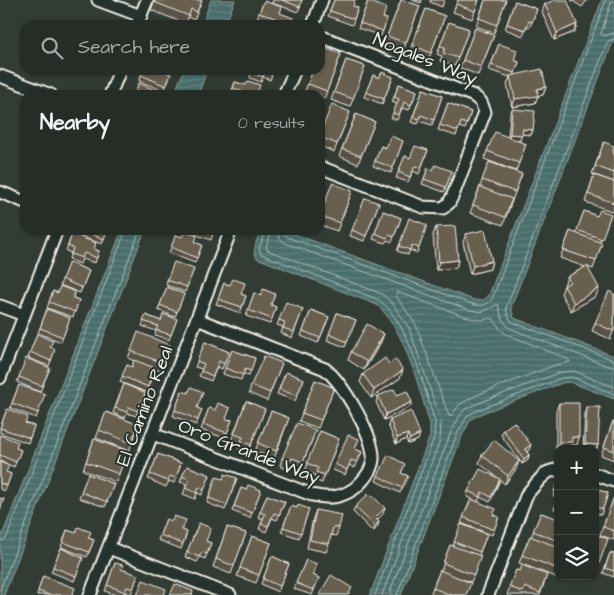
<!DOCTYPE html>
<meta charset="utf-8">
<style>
:root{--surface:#262d27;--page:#323933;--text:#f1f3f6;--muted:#a4a8a7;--line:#424944}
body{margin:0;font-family:"Architects Daughter",sans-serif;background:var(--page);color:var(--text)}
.controls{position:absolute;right:15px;bottom:15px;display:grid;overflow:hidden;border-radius:10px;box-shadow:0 1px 4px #0004}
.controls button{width:45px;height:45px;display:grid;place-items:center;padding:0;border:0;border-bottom:1px solid var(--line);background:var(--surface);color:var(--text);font:25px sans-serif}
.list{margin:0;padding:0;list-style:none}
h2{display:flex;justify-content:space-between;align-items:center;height:65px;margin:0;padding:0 20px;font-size:21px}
h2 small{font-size:16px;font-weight:400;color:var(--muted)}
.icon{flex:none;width:28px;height:28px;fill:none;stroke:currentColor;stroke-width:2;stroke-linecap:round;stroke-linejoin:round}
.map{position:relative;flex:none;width:614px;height:595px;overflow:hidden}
.search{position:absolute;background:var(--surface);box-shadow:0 1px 4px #0004;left:20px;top:20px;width:305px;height:55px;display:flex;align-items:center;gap:12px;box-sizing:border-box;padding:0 18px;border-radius:15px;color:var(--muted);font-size:19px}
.panel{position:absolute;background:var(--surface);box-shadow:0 1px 4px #0004;left:20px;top:90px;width:305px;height:145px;border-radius:15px}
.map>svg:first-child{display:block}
</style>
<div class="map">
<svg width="614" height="595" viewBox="0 0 614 595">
<defs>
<pattern id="water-rules" width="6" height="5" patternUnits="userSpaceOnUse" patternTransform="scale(1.25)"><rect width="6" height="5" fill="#496e6c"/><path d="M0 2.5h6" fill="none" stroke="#648381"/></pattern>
</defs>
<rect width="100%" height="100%" fill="#333c34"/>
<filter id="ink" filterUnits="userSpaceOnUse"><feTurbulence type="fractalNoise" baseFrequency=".02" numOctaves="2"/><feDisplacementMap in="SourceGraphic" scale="10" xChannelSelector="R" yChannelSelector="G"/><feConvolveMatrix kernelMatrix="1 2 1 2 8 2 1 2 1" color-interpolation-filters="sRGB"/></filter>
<g filter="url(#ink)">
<!-- water -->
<g fill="url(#water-rules)" stroke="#8da29e">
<polygon points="211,0 235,0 225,25 202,25"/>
<path d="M602,0H614V39L511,307L514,318L614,356V399L570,382L562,383L485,412L471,419L462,436L401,595H370L430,436V424C419,389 405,329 377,305L257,258L254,252L257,239L262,230H283L474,300C481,301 484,301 489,295Z"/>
<polygon points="184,70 207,70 198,95 174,95"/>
<polygon points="122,230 145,230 4,595 0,595 0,541"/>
</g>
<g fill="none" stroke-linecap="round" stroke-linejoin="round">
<!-- shore -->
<g stroke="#b0bdb6" stroke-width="1">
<polyline points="612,0 601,34 604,36 614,33"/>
<polyline points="614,39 610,40 607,43 506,308 508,316 512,322 614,360"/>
<path d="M266,230L259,248L261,254L379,300C409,322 424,388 435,422L434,438L375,595"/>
<polyline points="272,230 266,247 267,250 382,294 393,304 409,328 441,421 440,440 382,595"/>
<polyline points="277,230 279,238 285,243 470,310 483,312 498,304 502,319 509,328 608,366 614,367"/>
<path d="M284,230V234L287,237L472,304C482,307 488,306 493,297L606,0"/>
<polygon points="397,292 470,318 480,320 493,318 500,329 506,334 568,359 570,362 555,365 477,395 460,404 451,416 449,416 416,325 396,296"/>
<polyline points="0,541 4,540 7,537 126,230"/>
<polyline points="0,590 140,230"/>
<polyline points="391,595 391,589 451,432 461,414 465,409 481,402 561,372 574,371 614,387"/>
<polyline points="397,595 457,434 468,415 483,408 562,378 572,377 614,394"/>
</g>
<defs>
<g id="minor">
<polyline points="98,0 141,16"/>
<polyline points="137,25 147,0"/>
<polyline points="313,25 322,0"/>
<polyline points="320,36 474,96 481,102 485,112 453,195 449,203 443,208 423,207 320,167"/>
<polyline points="0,76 51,95"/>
<polyline points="110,95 120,70"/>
<polyline points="284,95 295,70"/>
<polyline points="0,192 25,202"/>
<polyline points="0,306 24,315"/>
<polyline points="0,378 57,230"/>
<path d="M153,434L312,495C329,499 341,498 355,488C364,480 374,468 373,455C371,432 343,383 325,369L197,319"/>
<polyline points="595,474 614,481"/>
<polyline points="109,548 230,595"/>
<polyline points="90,595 231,230"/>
<polyline points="488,595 527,494 541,478 548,472 558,469"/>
</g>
</defs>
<!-- minor casing -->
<use href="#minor" stroke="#f4f1e8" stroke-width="15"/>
<!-- minor -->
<use href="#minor" stroke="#26332d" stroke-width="11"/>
</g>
<!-- wall -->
<g fill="#595145" stroke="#f4f1e8">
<polygon points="155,0 202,0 194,20 188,17 186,24 151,10"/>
<polygon points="273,0 302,0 298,12 272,3"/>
<polygon points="334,0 358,8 352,25 328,16"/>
<polygon points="401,0 420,6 403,51 384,44"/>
<polygon points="412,0 422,0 421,3"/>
<polygon points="430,0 444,0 442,7 430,2"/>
<polygon points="458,0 479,0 472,19 453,12"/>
<polygon points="485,0 506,0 494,33 476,26"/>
<polygon points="571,0 587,0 582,7"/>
<polygon points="264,1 280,14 291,25 272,25 273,24 257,18"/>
<polygon points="368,1 383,18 387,19 381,36 358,28"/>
<polygon points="515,1 537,9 530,27 527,26 523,36 505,29"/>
<polygon points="545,4 577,24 574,32 554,40 542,12"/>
<polygon points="426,9 445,16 428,61 409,53"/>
<polygon points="449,22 469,29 455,66 440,61 442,56 437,54"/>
<polygon points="475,28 494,35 478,75 460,68"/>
<polygon points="499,44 514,60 519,62 514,76 546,87 543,95 538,96 535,103 512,107 507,84 510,77 489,70"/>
<polygon points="341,54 324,99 320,97 320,95 314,95 305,91 313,70"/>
<polygon points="346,60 365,66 350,107 331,100"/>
<polygon points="143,70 165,72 171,74 164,91 139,81"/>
<polygon points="243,70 274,70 270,80 263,77 261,82 250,78 251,73"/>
<polygon points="373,75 379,78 393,77 382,104 364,97"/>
<polygon points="235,82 258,90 263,95 236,95 231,93"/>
<polygon points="399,84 417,91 409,110 402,108 397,120 391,118 397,104 392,102"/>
<polygon points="423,89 442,96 432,125 419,121 418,124 411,122"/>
<polygon points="448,103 471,112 465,129 459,127 456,136 438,130"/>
<polygon points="512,109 533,130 531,135 522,134 520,140 515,140 526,144 516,171 484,159 487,151 508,137 510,114"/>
<polygon points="350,112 334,152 320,146 320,134"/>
<polygon points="356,114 375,122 358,164 339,156"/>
<polygon points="403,141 391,173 373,166 381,146 386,148"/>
<polygon points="604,142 614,152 614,182 592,174"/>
<polygon points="428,150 419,174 413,171 408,182 396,178 405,156 410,158"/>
<polygon points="489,162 522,174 503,225 470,213"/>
<polygon points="428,168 433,170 452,171 444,192 422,184"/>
<polygon points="594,175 614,182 614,212 585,202"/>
<polygon points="352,191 337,231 320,225 320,215"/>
<polygon points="379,203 364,241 350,236 352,230"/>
<polygon points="383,211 401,218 392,242 387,240 385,243 373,239"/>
<polygon points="584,211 597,216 611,214 600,242 602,243 593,269 588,267 596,296 571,311 561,294 567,277 585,267 560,258 570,231 576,234"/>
<polygon points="427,225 417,253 410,250 408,255 397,251 399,246"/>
<polygon points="436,227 458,260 456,268 436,270 433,235"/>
<polygon points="75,230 107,230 102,244 74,234"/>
<polygon points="183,230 214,230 211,240"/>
<polygon points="72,234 94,249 99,251 95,263 82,259 80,264 69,259 71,253 66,251"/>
<polygon points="466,234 492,261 490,269 470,274 463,242"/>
<polygon points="176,235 202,245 195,263 169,253"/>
<polygon points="69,262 89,271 80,293 60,285"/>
<polygon points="194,269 185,292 166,285 167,280"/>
<polygon points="224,283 230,285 241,294 246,296 240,313 216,304"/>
<polygon points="167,287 184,294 175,317 158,310"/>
<polygon points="53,291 79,300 73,317 47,308"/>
<polygon points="254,293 271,305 276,307 270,324 246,316"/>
<polygon points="614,294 614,330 610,339 592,331 595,323"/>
<polygon points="47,309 70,318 61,342 38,333"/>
<polygon points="303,309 292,338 281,333 283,327 277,325 279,320"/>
<polygon points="311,310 329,317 318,343 301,336"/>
<polygon points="337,313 356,320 345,347 327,340"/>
<polygon points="146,315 161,321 177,319 169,340 155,335 156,331 142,326"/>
<polygon points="37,334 50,347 55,349 49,366 28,358"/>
<polygon points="205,342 229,352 222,369 217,367 211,381 199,376 202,369 195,367"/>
<polygon points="381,342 364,370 348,360 351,352"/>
<polygon points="170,345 160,371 155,369 146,392 120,382 127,365 132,367 134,361 128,358 131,351"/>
<polygon points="232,350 255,358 249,376 243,374 241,380 223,374"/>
<polygon points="282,363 267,401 249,393 251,385"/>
<polygon points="50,368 40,392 17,382 19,377"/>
<polygon points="286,372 304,379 295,401 277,394"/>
<polygon points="363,374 400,378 371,398 360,382"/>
<polygon points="315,380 334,388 318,428 299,421"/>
<polygon points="124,384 145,393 136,416 127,413 125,418 113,413"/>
<polygon points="19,385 38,413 36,418 10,408"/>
<polygon points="182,391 197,408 202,410 196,425 173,416"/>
<polygon points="397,395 412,402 410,407 384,420 376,402 378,396"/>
<polygon points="246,401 265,409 248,453 239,449 240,445 231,441"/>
<polygon points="559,403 577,445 571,445 556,450 556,411"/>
<polygon points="587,407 598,445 596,450 595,449 583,449 585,412"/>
<polygon points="209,408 226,419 232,420 225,438 201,430"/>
<polygon points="7,409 25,423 34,426 28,443 0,433 0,428"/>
<polygon points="271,411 289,418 274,459 255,451"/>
<polygon points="106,412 139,425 129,451 96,438"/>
<polygon points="390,420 418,440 408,444 406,439 396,444 388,425"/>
<polygon points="613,421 614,421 614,460 601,455"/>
<polygon points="503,430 529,450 527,452 529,455 528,460 522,464 501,435"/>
<polygon points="320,431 339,439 322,483 314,480 315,475 305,471"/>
<polygon points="0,435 16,448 21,450 14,467 0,461"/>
<polygon points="313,438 300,470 289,466 287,469 280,466 282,458"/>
<polygon points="94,439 127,451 116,482 83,470"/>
<polygon points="355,449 362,452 355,468 349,465 345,475 333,470 335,464"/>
<polygon points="158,454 181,463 174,483 169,481 166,487 148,479"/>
<polygon points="482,455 516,469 505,484 500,480 490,502 480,497 478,502 467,497 468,491 498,478 479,463"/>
<polygon points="0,462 6,472 11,474 5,491 0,489"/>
<polygon points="187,466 210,475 202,495 197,493 195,499 183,494 187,484 180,482"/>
<polygon points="403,469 401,473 408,476 400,493 376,481 378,476"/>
<polygon points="88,474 114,484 105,507 79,498"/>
<polygon points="216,477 223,479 237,478 225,510 207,503"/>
<polygon points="558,482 558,498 553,496"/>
<polygon points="241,488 246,490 261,490 250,518 232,511"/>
<polygon points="595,489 608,493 601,515 595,513"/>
<polygon points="267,495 285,502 277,520 272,518 266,532 259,529 263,519 258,517"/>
<polygon points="614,497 614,540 600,535"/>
<polygon points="471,499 494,515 499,517 492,535 461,523"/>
<polygon points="558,499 558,510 554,509"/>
<polygon points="291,506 297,508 309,509 299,538 281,532"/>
<polygon points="355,507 383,514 377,520 379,522 377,527 373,532 353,512"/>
<polygon points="316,510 339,528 336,536 331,535 329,544 326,552 307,548 313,518"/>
<polygon points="541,513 558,519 558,574 556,577 519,563 530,536 531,537"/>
<polygon points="166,519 182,530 187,532 181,549 158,540"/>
<polygon points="199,523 206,541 211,543 205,559 200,557 197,562 185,557"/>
<polygon points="461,524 487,534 479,555 474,575 471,582 459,578 466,595 430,595 440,570 441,571 450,545 453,546"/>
<polygon points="227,527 246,533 231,574 213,567"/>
<polygon points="67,530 94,540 87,557 61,547"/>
<polygon points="252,536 271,543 256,583 237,576"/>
<polygon points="61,548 83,558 74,581 51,572"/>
<polygon points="610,553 614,554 614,577 603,573"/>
<polygon points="272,556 289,564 278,592 261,584"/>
<polygon points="306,560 313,575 319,578 312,595 294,589"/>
<polygon points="115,563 121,569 138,575 131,594 125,592 124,595 116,595 105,591"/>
<polygon points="516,570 520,571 547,575 540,595 507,595"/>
<polygon points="43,576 72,595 37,595"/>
<polygon points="584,576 594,576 593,579"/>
</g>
<!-- shaded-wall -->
<g fill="#484238" stroke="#f4f1e8">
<polygon points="577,24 574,32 554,40 557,33"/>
<polygon points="546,87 543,95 538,96 535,103 512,107 515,99 537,89"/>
<polygon points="523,129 533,130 531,135 521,134"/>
<polygon points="510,134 522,135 520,140 508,139"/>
<polygon points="458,260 456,268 436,270 439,262"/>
<polygon points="492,261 490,269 470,274 473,266"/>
<polygon points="599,288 596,296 571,311 574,303"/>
<polygon points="384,334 381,342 364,370 367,362"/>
<polygon points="403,370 400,378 371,398 374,390"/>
<polygon points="412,402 410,407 384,420 386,414"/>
<polygon points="408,434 406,439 396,444 397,438"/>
<polygon points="420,434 418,440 408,444 410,439"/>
<polygon points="572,437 579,437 577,445 571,445 570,449 558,449 558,450 556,450 559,442"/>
<polygon points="585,444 598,445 596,450 595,450 595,449 583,449"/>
<polygon points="531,445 529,450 523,454 525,449"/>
<polygon points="529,455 528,460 522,464 524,459"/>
<polygon points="519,461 516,469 505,484 508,476"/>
<polygon points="385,508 383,514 373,524 375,518"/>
<polygon points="379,522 377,527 373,532 375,526"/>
</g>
<!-- building -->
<g fill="#675e50" stroke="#f4f1e8">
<polygon points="155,0 202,0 197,12 191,9 189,16 154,2"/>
<polygon points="282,0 302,0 300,7"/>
<polygon points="334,0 355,0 353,6 358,8 354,19 330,11"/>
<polygon points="401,0 403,0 420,6 406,43 387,36"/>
<polygon points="458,0 479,0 475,11 456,4"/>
<polygon points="485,0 506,0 497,25 479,18"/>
<polygon points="555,0 567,0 577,24 557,33 545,4"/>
<polygon points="264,1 282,7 280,13 293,18 291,25 281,25 273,22 275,18 259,13"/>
<polygon points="368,1 386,8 383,18 387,19 383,31 360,23"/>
<polygon points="515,1 537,9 532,22 529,21 525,30 507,24"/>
<polygon points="426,9 445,16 431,53 412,45"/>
<polygon points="449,22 469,29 458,58 443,53 445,48 440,46"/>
<polygon points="475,28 494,35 481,67 463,60"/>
<polygon points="499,44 517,50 514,60 519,62 515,73 491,65"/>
<polygon points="322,47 341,54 327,91 308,84 313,70 320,70 320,52"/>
<polygon points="346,60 365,66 353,99 334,92"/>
<polygon points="542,69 546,87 537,89 538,96 515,99 510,76"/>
<polygon points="143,70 166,70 165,72 171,74 166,86 141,75"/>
<polygon points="253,70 273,70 272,75 265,72 263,77 252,73"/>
<polygon points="382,72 393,77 384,99 366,92 373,75 379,78"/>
<polygon points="248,81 260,85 258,90 264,93 263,95 242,95 243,92 233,88 235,82 246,85"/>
<polygon points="139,83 155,90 153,95 154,95 134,95"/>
<polygon points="399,84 417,91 411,105 404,102 399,115 393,113 399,99 394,97"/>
<polygon points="423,89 442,96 434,120 421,115 420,119 413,117"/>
<polygon points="448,103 471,112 467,124 461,122 458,131 440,125"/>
<polygon points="332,104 350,112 337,144 320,137 320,134"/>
<polygon points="512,109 535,111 533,130 523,129 522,135 510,134"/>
<polygon points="356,114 375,122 361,156 342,149"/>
<polygon points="495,132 526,144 519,163 487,151"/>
<polygon points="391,136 403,141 393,168 375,161 381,146 386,148"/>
<polygon points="604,142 614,146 613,152 614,152 614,173 595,166"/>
<polygon points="415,146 428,150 421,168 415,166 410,177 398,172 405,156 410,158"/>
<polygon points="489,162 522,174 515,192 482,180"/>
<polygon points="435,165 452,171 446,187 424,179 428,168 433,170"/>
<polygon points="594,175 614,182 614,203 588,194"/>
<polygon points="332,183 352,191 340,223 320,216"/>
<polygon points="480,187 512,199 505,217 473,205"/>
<polygon points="365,198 379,203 366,236 352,230"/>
<polygon points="600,210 611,214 602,239 577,230 584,211 597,216"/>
<polygon points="383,211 401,218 394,237 389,235 387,238 375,233"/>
<polygon points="409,218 427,225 419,248 412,245 410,250 399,246"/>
<polygon points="455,226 458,260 439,262 436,227"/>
<polygon points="80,230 107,230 104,239"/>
<polygon points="198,230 214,230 213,235"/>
<polygon points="485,230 492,261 473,266 466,234"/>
<polygon points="185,231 197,236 195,242 202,245 197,258 171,247 176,235 182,237"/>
<polygon points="570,231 602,243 596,261 563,250"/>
<polygon points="72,234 96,243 94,249 99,251 97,258 84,253 82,258 71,254 73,248 68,246"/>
<polygon points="69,262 89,271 82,288 62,279"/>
<polygon points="174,262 194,269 187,287 167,280"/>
<polygon points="587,266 599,288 574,303 564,286 570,282 567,277"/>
<polygon points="233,279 245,283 241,294 246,296 242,307 218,299 224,283 230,285"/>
<polygon points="60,286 75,292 73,298 79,300 75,312 49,302 53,291 58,293"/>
<polygon points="167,287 184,294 177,312 160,305"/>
<polygon points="263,289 275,294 271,305 276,307 272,319 248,310 254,293 261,296"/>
<polygon points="609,291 614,294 614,328 613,331 595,323"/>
<polygon points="286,302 303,309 294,332 283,328 285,322 279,320"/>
<polygon points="47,309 70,318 63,337 40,328"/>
<polygon points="311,310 329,317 320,338 303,331"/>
<polygon points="337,313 356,320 347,342 329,334"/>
<polygon points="163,314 177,319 171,335 156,330 158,326 143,321 146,315 161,321"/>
<polygon points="367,324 384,334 367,362 351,352"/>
<polygon points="138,332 170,345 163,363 131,351"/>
<polygon points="37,334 53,341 50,347 55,349 51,361 30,352"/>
<polygon points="205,342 229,352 224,364 219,361 213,376 201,371 204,364 197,361"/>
<polygon points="232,350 255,358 251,371 245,369 243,375 225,368"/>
<polygon points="264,356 282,363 270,393 251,385"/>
<polygon points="26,358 50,368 42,386 19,377"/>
<polygon points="385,358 389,364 395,359 403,370 374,390 363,374"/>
<polygon points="134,360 155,368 148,387 122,376 127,365 132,367"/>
<polygon points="286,372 304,379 297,396 279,389"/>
<polygon points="315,380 334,388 321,420 302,413"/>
<polygon points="124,384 145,393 138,411 129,407 127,412 115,408"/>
<polygon points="19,385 45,394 38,413 12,403"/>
<polygon points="191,387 203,392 197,408 202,410 198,420 175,410 182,391 188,393"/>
<polygon points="394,389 397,395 407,391 412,402 386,414 378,396"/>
<polygon points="246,401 265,409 251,445 241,441 243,437 234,434"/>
<polygon points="218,403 230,408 226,419 232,420 227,433 203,424 209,408 215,410"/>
<polygon points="559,403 579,403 579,437 572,437 572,442 559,442"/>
<polygon points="587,407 600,407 598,445 585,444"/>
<polygon points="7,409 28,417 25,423 34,426 30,438 0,428"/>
<polygon points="271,411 289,418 276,451 258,443"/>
<polygon points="411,411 420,434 410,439 408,434 397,438 390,420"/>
<polygon points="106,412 139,425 131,443 99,430"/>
<polygon points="613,421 614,421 614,451 604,447"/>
<polygon points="514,422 531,445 525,449 529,455 524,459 503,430"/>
<polygon points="297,423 316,430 303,462 292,458 290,461 282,458"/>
<polygon points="320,431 339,439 325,475 316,472 318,468 307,463"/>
<polygon points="0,435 18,442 16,448 21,450 16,462 0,455"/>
<polygon points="348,435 359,439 355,449 362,452 357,462 351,460 347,470 335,464"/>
<polygon points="94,439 127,451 119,474 86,462"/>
<polygon points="494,440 519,461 508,476 482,455"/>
<polygon points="158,454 181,463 176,478 170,476 168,481 150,474"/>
<polygon points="388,455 405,464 401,473 408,476 402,488 378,476"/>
<polygon points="0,462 9,466 6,472 11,474 7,486 0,483"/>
<polygon points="187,466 210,475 204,490 199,487 197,493 185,488 189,479 182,476"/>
<polygon points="480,469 500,479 491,497 482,492 480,497 468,491"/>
<polygon points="88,474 114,484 107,502 81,492"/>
<polygon points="225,474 237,478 227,505 209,498 216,477 223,479"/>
<polygon points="558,482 558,492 554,491"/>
<polygon points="248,485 261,490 252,513 234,506 241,488 246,490"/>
<polygon points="595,489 608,493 603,509 596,507 595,510"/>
<polygon points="369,493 385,508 375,518 379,522 375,526 355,507"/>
<polygon points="267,495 285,502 279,515 274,513 268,526 261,524 265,514 260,512"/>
<polygon points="614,497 614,531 603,527"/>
<polygon points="0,498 4,499 0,510"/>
<polygon points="471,499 496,509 493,515 499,517 494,530 463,517"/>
<polygon points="298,505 309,509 301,533 283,527 291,506 297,508"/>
<polygon points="316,510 342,515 339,528 333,527 329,544 310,540"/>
<polygon points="541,513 558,519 558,541 533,531"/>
<polygon points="174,516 186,520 182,530 187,532 183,544 160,535 166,519 172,521"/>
<polygon points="199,523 211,528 206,541 211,543 207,554 202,552 199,557 187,552"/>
<polygon points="461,524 487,534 480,552 454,542"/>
<polygon points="78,527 91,532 88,538 94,540 89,552 63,542 67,530 76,533"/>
<polygon points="227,527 246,533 234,566 216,559"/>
<polygon points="595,534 608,539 596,572 595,571"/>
<polygon points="252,536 271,543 259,575 240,568"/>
<polygon points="530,536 558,547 558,569 522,555"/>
<polygon points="450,545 481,556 474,575 443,563"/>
<polygon points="61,548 83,558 76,576 53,567"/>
<polygon points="610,553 614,554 614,571 605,568"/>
<polygon points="272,556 289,564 280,586 263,579"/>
<polygon points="306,560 317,564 313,575 319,578 313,590 296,583"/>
<polygon points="115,563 123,565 121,569 138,575 133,589 127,587 125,592 107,585"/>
<polygon points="522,565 547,575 540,593 525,587 523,592 509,587 516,570 520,571"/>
<polygon points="440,570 471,583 466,595 451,595 433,588"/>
<polygon points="331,575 352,588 348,595 319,595"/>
<polygon points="43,576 75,588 72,595 49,595 38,591"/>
<polygon points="143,580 166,589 164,595 137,595"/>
<polygon points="175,584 193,591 192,595 170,595"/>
</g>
</g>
<g text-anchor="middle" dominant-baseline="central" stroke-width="4" stroke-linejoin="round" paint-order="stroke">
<!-- street labels -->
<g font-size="19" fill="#f4f1e8" stroke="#26332d">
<text transform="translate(425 59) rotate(22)">Nogales Way</text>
<text transform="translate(145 406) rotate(-69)">El Camino Real</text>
<text transform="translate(249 452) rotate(21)">Oro Grande Way</text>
</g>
</g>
</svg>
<div class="controls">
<button>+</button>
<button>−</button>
<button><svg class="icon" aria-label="layers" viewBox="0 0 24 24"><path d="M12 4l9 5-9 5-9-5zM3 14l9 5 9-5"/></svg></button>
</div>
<div class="search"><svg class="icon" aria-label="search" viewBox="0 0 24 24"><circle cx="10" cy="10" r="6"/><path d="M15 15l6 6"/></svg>Search here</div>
<section class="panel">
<h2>Nearby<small>0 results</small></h2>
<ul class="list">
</ul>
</section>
</div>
